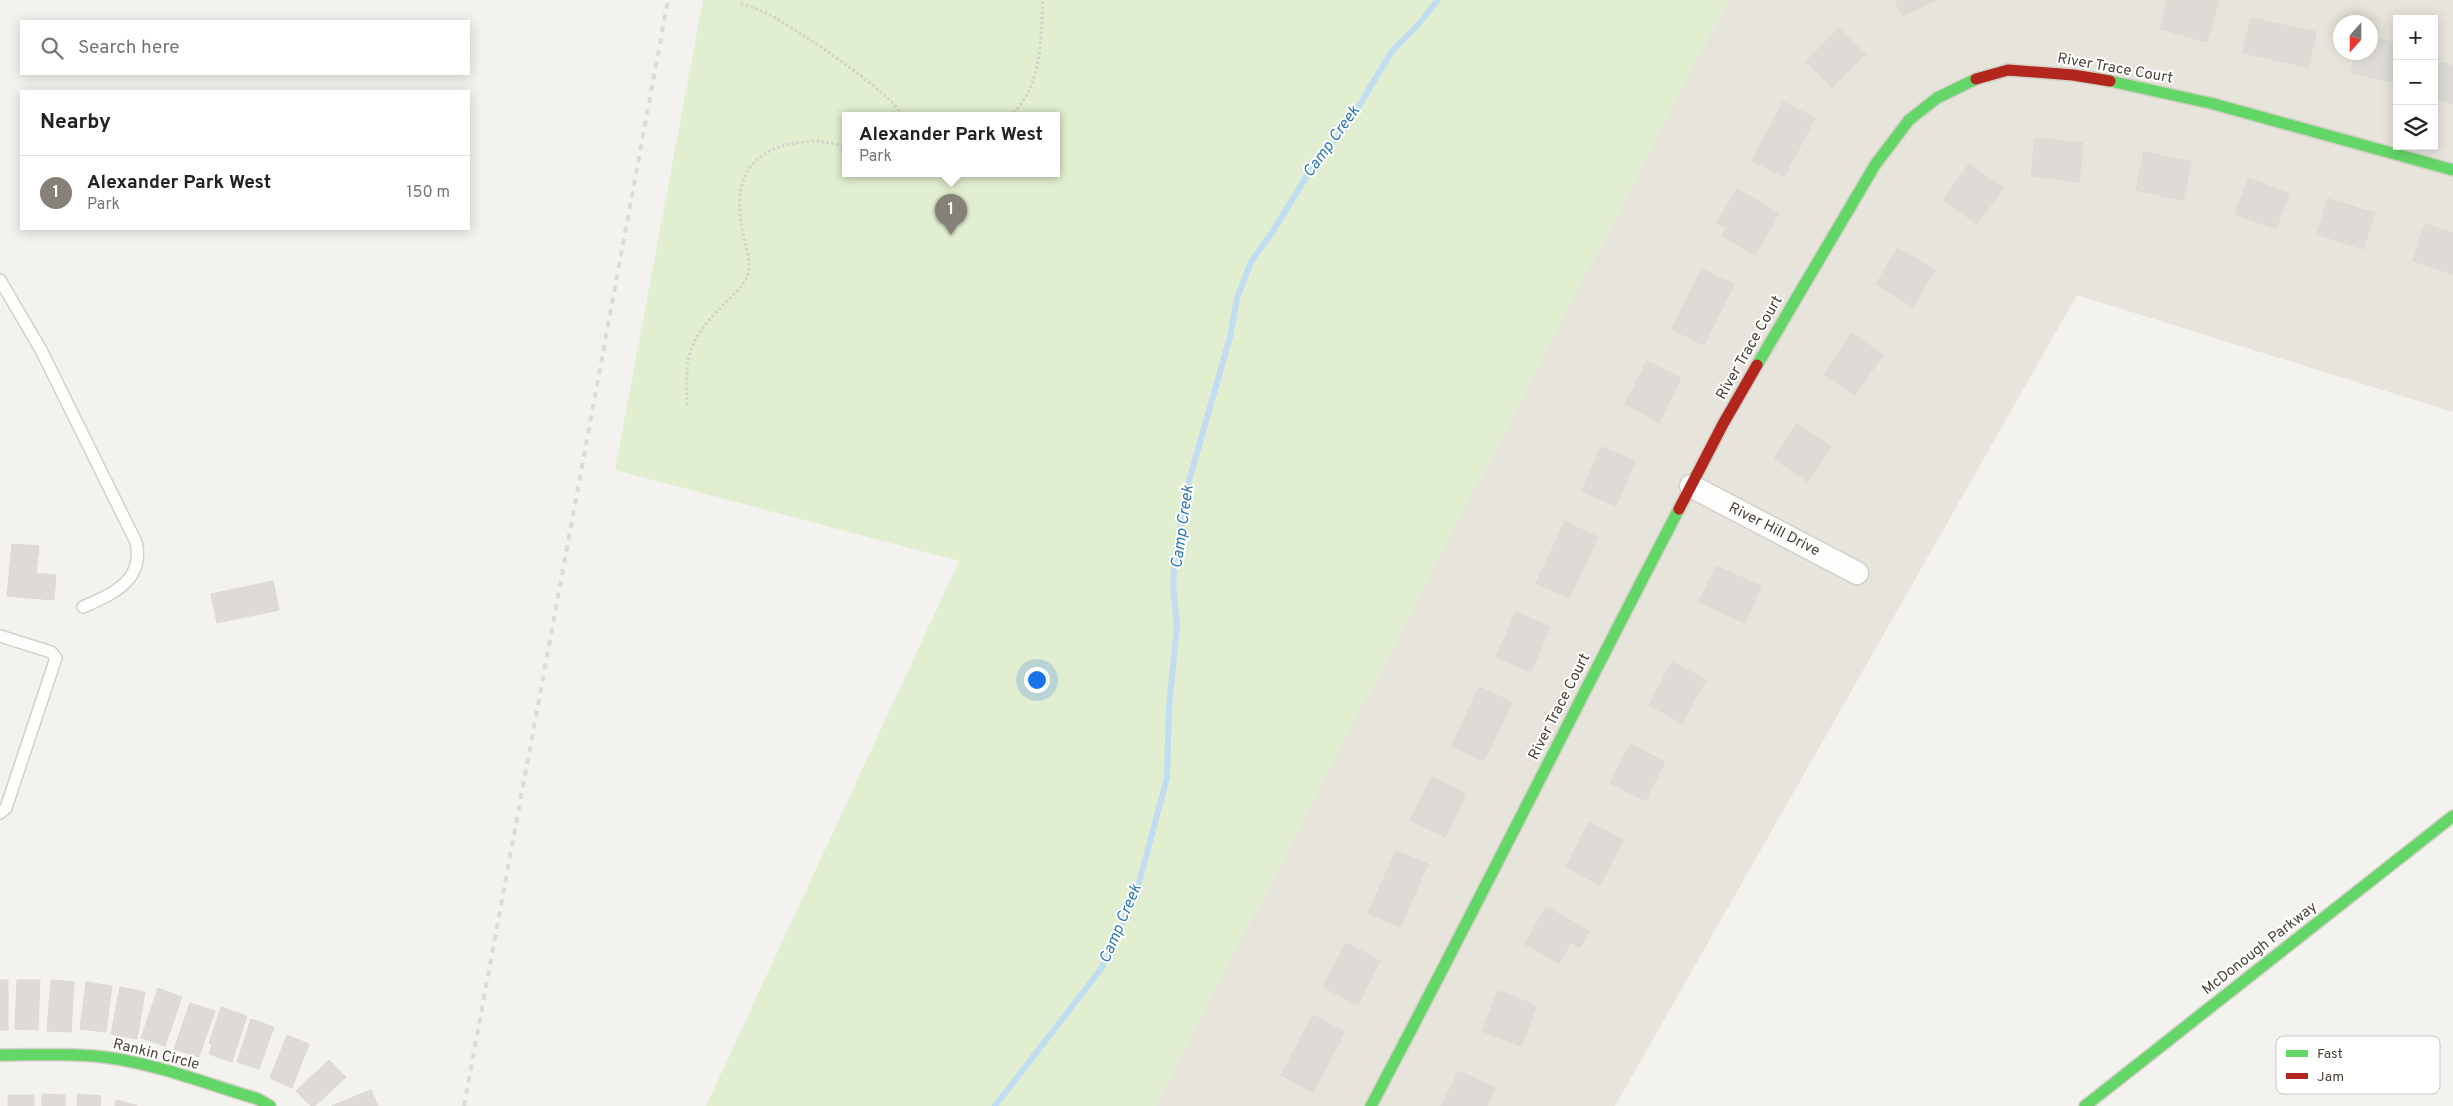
<!DOCTYPE html>
<meta charset="utf-8">
<style>
:root{--surface:#fff;--page:#f2f2f2;--text:#222;--muted:#767676;--line:#e0e0e0;--accent:#868178}
body{margin:0;font-family:Overpass,sans-serif;background:var(--page);color:var(--text)}
.controls{position:absolute;right:15px;top:15px;display:grid;overflow:hidden;border-radius:0px;box-shadow:0 2px 12px #0003}
.controls button{width:45px;height:45px;display:grid;place-items:center;padding:0;border:0;border-bottom:1px solid var(--line);background:var(--surface);color:var(--text);font:25px sans-serif}
.compass{position:absolute;left:2333px;top:15px;width:45px;height:45px;border-radius:50%;background:var(--surface);box-shadow:0 2px 12px #0003;rotate:201deg}
.you{position:absolute;left:1036px;top:679px;width:18px;height:18px;margin:-12px;border:4px solid #fff;border-radius:50%;background:#1a73e8;box-shadow:0 0 0 8px #1a73e833}
.badge{display:grid;place-items:center;width:32px;height:32px;border-radius:50%;background:var(--accent);color:#fff;font-size:16px;font-weight:700}
.pin{position:absolute;translate:-50% -41px;filter:drop-shadow(0 1px 2px #0008)}
.pin::after{content:'';position:absolute;top:26px;width:18px;height:15px;background:inherit;clip-path:polygon(0 0,100% 0,50% 100%)}
.popup{position:absolute;left:842px;top:112px;width:218px;height:65px;box-sizing:border-box;display:grid;place-content:center;border-radius:0px;background:var(--surface);filter:drop-shadow(0 1px 4px #0005);font-size:16px;white-space:nowrap;color:var(--muted)}
.popup b{font-size:19px;color:var(--text)}
.popup::after{content:'';position:absolute;left:50%;top:100%;margin-left:-10px;border:10px solid transparent;border-top-color:var(--surface)}
.list{margin:0;padding:0;list-style:none}
h2{display:flex;justify-content:space-between;align-items:center;height:65px;margin:0;padding:0 20px;font-size:21px}
h2 small{font-size:16px;font-weight:400;color:var(--muted)}
.list li{display:grid;grid-template-columns:32px 1fr auto;gap:15px;align-items:center;box-sizing:border-box;height:75px;padding:0 20px;border-top:1px solid var(--line)}
.list b{display:block;font-size:19px;white-space:nowrap}
.list p{margin:0;font-size:16px;white-space:nowrap;color:var(--muted)}
.list em{font-size:16px;font-style:normal;color:var(--muted)}
.icon{flex:none;width:28px;height:28px;fill:none;stroke:currentColor;stroke-width:2;stroke-linecap:round;stroke-linejoin:round}
.map{position:relative;flex:none;width:2453px;height:1106px;overflow:hidden}
.search{position:absolute;background:var(--surface);box-shadow:0 2px 12px #0003;left:20px;top:20px;width:450px;height:55px;display:flex;align-items:center;gap:12px;box-sizing:border-box;padding:0 18px;border-radius:0px;color:var(--muted);font-size:19px}
.panel{position:absolute;background:var(--surface);box-shadow:0 2px 12px #0003;left:20px;top:90px;width:450px;height:140px;border-radius:0px}
.map>svg:first-child{display:block}
</style>
<div class="map">
<svg width="2453" height="1106" viewBox="0 0 2453 1106">
<rect width="100%" height="100%" fill="#f4f2ee"/>
<!-- residential -->
<path fill="#e7e4dc" fill-rule="evenodd" d="M1728,0H2453V412L2077,295L1615,1106H1155ZM2397,19H2434V146H2397ZM2340,22H2370V52H2340Z"/>
<!-- green -->
<path fill="#e1eecf" fill-rule="evenodd" d="M703,0H1728L1155,1106H706L959,561L615,470ZM846,116H1056V174H846Z"/>
<g fill="none" stroke-linecap="round" stroke-linejoin="round">
<!-- stream -->
<polyline stroke="#c0ddf1" stroke-width="6" points="995,1106 1101,969 1137,890 1167,778 1169,708 1177,625 1173,585 1175,557 1187,488 1230,337 1237,298 1251,262 1275,228 1316,161 1348,124 1392,51 1418,25 1438,0"/>
</g>
<!-- building -->
<g fill="#dedbd6" stroke="#dcd9d4">
<polygon points="1895,0 1936,0 1902,16"/>
<polygon points="2168,0 2218,1 2207,42 2160,29"/>
<polygon points="2251,18 2316,32 2308,67 2243,53"/>
<polygon points="1839,28 1866,54 1832,88 1806,62"/>
<polygon points="2370,38 2397,43 2397,63 2393,82 2351,73 2355,52 2370,52"/>
<polygon points="2441,62 2453,66 2453,104 2434,98 2434,83"/>
<polygon points="1783,102 1815,118 1784,177 1752,161"/>
<polygon points="2035,138 2083,143 2079,182 2031,176"/>
<polygon points="2144,152 2191,162 2183,200 2136,190"/>
<polygon points="1969,164 2003,188 1977,224 1943,200"/>
<polygon points="2249,178 2289,194 2276,229 2235,214"/>
<polygon points="1737,189 1779,213 1755,255 1722,236 1726,228 1717,223"/>
<polygon points="2328,199 2375,213 2363,249 2317,234"/>
<polygon points="2425,224 2453,233 2453,274 2413,261"/>
<polygon points="1898,248 1935,270 1913,307 1876,284"/>
<polygon points="1702,269 1734,285 1704,345 1672,329"/>
<polygon points="1852,333 1883,355 1855,395 1824,374"/>
<polygon points="1647,361 1681,378 1659,422 1625,404"/>
<polygon points="1796,424 1831,446 1808,482 1774,459"/>
<polygon points="1601,447 1635,461 1616,506 1582,491"/>
<polygon points="1565,522 1598,537 1569,598 1536,583"/>
<polygon points="12,544 39,546 36,573 56,575 54,600 7,596"/>
<polygon points="1716,566 1761,586 1745,623 1699,602"/>
<polygon points="273,581 279,610 217,623 211,594"/>
<polygon points="1516,612 1550,627 1531,672 1496,657"/>
<polygon points="1672,662 1706,680 1682,723 1649,705"/>
<polygon points="1479,687 1512,702 1484,761 1452,746"/>
<polygon points="1630,744 1665,762 1645,801 1610,783"/>
<polygon points="1432,777 1466,794 1445,837 1410,820"/>
<polygon points="1589,822 1623,840 1600,885 1566,867"/>
<polygon points="1396,851 1428,864 1400,927 1368,913"/>
<polygon points="1546,907 1589,931 1580,947 1571,942 1559,963 1525,944"/>
<polygon points="1346,943 1380,961 1358,1005 1323,987"/>
<rect x="0" y="980" width="8" height="50"/>
<polygon points="17,980 40,980 38,1030 15,1029"/>
<polygon points="51,980 74,982 71,1032 47,1031"/>
<polygon points="86,982 112,986 106,1032 80,1029"/>
<polygon points="120,987 145,992 137,1039 111,1034"/>
<polygon points="158,988 182,997 165,1046 141,1038"/>
<polygon points="1498,990 1537,1006 1521,1046 1482,1031"/>
<polygon points="190,1003 215,1011 199,1057 174,1049"/>
<polygon points="221,1007 247,1016 232,1062 209,1054 212,1045 209,1043"/>
<polygon points="1313,1015 1345,1032 1313,1092 1281,1075"/>
<polygon points="251,1019 274,1027 259,1069 237,1062"/>
<polygon points="287,1035 309,1044 292,1088 270,1078"/>
<polygon points="329,1060 346,1077 315,1106 311,1106 296,1091"/>
<polygon points="1459,1071 1495,1088 1487,1106 1441,1106"/>
<polygon points="371,1090 378,1106 331,1106"/>
<polygon points="42,1094 65,1095 65,1106 42,1106"/>
<polygon points="78,1094 101,1096 100,1106 77,1106"/>
<rect x="8" y="1095" width="26" height="11"/>
<polygon points="116,1100 138,1106 115,1106"/>
</g>
<g fill="none" stroke-linecap="round" stroke-linejoin="round">
<defs>
<g id="lane">
<path d="M0,280L41,350L136,542C145,581 112,594 83,607"/>
<polyline points="0,636 51,652 56,658 6,808 0,813"/>
</g>
<polyline id="street" points="1691,486 1857,573"/>
<g id="fast">
<polyline points="2110,81 2214,104 2453,170"/>
<polyline points="1757,365 1875,165 1909,120 1937,98 1976,79"/>
<path d="M0,1055C37,1055 74,1053 111,1058C160,1065 210,1085 258,1099L270,1106"/>
<path d="M1371,1106C1476,908 1575,708 1679,509"/>
<polyline points="2085,1106 2453,816"/>
</g>
<g id="jam">
<polyline points="1976,79 2008,70 2073,75 2110,81"/>
<polyline points="1679,509 1723,424 1757,365"/>
</g>
</defs>
<!-- lane casing -->
<use href="#lane" stroke="#d2d0cb" stroke-width="14"/>
<!-- street casing -->
<use href="#street" stroke="#d2d0cb" stroke-width="25"/>
<!-- fast casing -->
<use href="#fast" stroke="#d3cfc5" stroke-width="14"/>
<!-- jam casing -->
<use href="#jam" stroke="#d3cfc5" stroke-width="14"/>
<!-- path -->
<g stroke="#d3d2cc" stroke-width="3" stroke-dasharray="2.5 2.5" stroke-linecap="butt">
<path d="M741,4C751,7 761,10 770,15C796,29 893,93 902,116"/>
<path d="M1010,116C1043,87 1040,41 1043,0"/>
<path d="M687,405C686,354 686,344 722,306C730,298 742,287 747,277C753,263 744,243 742,228C731,170 758,143 816,141C826,141 836,145 846,146"/>
</g>
<!-- lane -->
<use href="#lane" stroke="#fdfdfc" stroke-width="11"/>
<!-- street -->
<use href="#street" stroke="#fdfdfc" stroke-width="22"/>
<!-- fast -->
<use href="#fast" stroke="#63d668" stroke-width="11"/>
<!-- jam -->
<use href="#jam" stroke="#b3261e" stroke-width="11"/>
<!-- rail -->
<polyline stroke="#dbdbda" stroke-width="4" stroke-dasharray="6 6" stroke-linecap="butt" points="464,1106 668,0"/>
</g>
<g text-anchor="middle" dominant-baseline="central" stroke-width="4" stroke-linejoin="round" paint-order="stroke">
<!-- street labels -->
<g font-size="15" fill="#4b4439" stroke="#fff">
<text transform="translate(2115 69) rotate(10)">River Trace Court</text>
<text transform="translate(1750 348) rotate(-60)">River Trace Court</text>
<text transform="translate(1774 530) rotate(27)">River Hill Drive</text>
<text transform="translate(1560 707) rotate(-63)">River Trace Court</text>
<text transform="translate(2260 949) rotate(-38)">McDonough Parkway</text>
<text transform="translate(156 1055) rotate(14)">Rankin Circle</text>
</g>
<!-- water labels -->
<g font-size="16" font-style="italic" fill="#2e7ab2" stroke="#fff">
<text transform="translate(1332 142) rotate(-54)">Camp Creek</text>
<text transform="translate(1183 527) rotate(-82)">Camp Creek</text>
<text transform="translate(1121 924) rotate(-67)">Camp Creek</text>
</g>
</g>
<!-- legend -->
<rect x="2276" y="1036" width="164" height="58" rx="8" fill="#fff" stroke="#c9c7c4" stroke-width="1"/>
<rect x="2286" y="1050" width="22" height="7" fill="#63d668"/>
<rect x="2286" y="1073" width="22" height="6" fill="#b3261e"/>
<g font-size="14" fill="#4b4439">
<text x="2317" y="1058">Fast</text>
<text x="2317" y="1081">Jam</text>
</g>
</svg>
<div class="controls">
<button>+</button>
<button>−</button>
<button><svg class="icon" aria-label="layers" viewBox="0 0 24 24"><path d="M12 4l9 5-9 5-9-5zM3 14l9 5 9-5"/></svg></button>
</div>
<svg class="compass" viewBox="-18 -18 36 36"><path d="M0-13l5 13h-10z" fill="#e53935"/><path d="M0 13l5-13h-10z" fill="#767676"/></svg>
<div class="you"></div>
<div class="pin badge" style="left:951px;top:235px">1</div>
<div class="popup"><b>Alexander Park West</b>Park</div>
<div class="search"><svg class="icon" aria-label="search" viewBox="0 0 24 24"><circle cx="10" cy="10" r="6"/><path d="M15 15l6 6"/></svg>Search here</div>
<section class="panel">
<h2>Nearby<small></small></h2>
<ul class="list">
<li><span class="badge">1</span><div><b>Alexander Park West</b><p>Park</p></div><em>150 m</em></li>
</ul>
</section>
</div>
